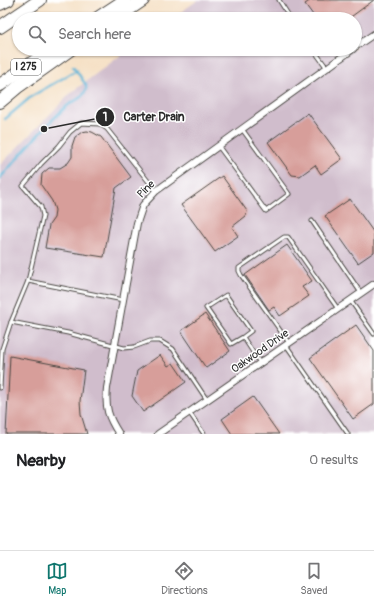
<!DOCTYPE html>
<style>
:root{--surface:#fff;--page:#f2f2f2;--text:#202124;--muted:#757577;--line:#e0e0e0;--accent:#0f766e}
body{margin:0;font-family:Pangolin,sans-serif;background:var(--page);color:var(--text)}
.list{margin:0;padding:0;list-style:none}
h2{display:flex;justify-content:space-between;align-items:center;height:52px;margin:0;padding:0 16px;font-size:17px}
h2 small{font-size:13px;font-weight:400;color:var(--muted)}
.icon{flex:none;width:22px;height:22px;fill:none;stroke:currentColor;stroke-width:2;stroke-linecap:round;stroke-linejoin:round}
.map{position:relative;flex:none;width:374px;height:434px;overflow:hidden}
.search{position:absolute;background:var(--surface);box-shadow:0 1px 3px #0004;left:12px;right:12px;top:12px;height:44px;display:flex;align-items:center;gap:10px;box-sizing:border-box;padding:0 14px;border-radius:22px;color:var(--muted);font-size:15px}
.sheet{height:116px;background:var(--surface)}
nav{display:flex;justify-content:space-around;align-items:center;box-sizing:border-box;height:56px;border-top:1px solid var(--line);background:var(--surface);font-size:11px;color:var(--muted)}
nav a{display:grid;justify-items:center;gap:2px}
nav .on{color:var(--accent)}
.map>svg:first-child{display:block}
</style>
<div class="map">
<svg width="374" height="434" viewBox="0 0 374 434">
<rect width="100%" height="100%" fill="#fff"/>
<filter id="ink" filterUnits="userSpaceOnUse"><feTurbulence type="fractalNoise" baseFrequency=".025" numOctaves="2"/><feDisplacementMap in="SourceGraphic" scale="8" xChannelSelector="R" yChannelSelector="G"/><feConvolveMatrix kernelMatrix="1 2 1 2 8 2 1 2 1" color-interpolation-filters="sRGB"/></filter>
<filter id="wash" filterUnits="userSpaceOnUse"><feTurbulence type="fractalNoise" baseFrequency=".012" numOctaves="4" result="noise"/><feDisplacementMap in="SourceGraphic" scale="16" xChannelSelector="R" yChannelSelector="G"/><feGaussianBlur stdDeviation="0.9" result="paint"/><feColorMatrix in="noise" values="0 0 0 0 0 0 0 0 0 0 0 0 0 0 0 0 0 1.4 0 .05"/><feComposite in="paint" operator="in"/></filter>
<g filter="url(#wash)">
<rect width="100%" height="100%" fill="#f5e0c4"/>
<!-- industrial -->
<polygon fill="#d0bdcc" points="198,0 374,0 374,434 0,434 0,165 72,92 129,49 355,49 355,19 171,19"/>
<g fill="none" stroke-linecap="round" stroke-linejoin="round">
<!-- stream -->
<g stroke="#56b1d4" stroke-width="2.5">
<polyline points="5,119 32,96 77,70"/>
<path d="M0,178C22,154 42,128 67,106C75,100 88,96 86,85L73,66"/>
</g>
</g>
<g id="blocks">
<!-- building -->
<g fill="#d79e9a">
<polygon points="311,0 374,0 348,19 316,19 305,4"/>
<polygon points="308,113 342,159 321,174 315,165 300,176 292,175 268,142"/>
<polygon points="87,131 92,132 101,137 131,177 116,188 104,257 45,248 49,225 54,218 55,210 52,201 41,185 42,174 49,168 60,168 68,163 72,157 72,146 75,137 82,132"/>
<polygon points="222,176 247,211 246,216 232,227 238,236 215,252 181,205"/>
<polygon points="350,199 374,233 374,252 358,263 325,216"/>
<polygon points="287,245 312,281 302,287 309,296 280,316 274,307 269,310 245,275"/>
<polygon points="205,314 230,351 206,368 181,331"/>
<polygon points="356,325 374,351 374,404 353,419 310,358"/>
<polygon points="160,355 168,366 173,363 186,382 143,412 132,396 137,371"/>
<polygon points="10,356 84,370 80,401 81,414 87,434 6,434"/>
<polygon points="253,397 279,434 232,434 222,419"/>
</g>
</g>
</g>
<g filter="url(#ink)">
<use href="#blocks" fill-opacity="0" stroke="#494642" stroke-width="1"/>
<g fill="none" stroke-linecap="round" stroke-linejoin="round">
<defs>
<g id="lane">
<polyline points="279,0 291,19"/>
<polyline points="313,49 327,68"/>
<polyline points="219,147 266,211 289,194 242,129"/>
<polyline points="312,221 361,293"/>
<polyline points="123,300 28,281 43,216 41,207 23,186 41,164 59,146 70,132 81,123 100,124 107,129 156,191"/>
<polyline points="350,300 374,334"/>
<polyline points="11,322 28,281"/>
<polyline points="243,337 251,331 226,295 206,308 231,344 243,337 260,363"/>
<polyline points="289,343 241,275 239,271 239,268 284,237 288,237 338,309"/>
<polyline points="286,345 348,434"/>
<polyline points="0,388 2,349 11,322 68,333 124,348 134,347 150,341 160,341 173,349 207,400"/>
<polyline points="189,412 204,434"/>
</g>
<g id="street">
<polyline points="355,47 374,34"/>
<path d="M119,434C108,417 105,408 107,388L137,223L143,205L156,191L353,49"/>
<polyline points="158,434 374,284"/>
</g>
<g id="highway">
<polyline points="0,4 8,0"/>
<polyline points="96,19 125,0"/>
<polyline points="115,19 143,0"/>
<polyline points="0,27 40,0"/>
<polyline points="0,85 52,49"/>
<polyline points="0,102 19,86 71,49"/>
</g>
</defs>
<!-- lane casing -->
<use href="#lane" stroke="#494642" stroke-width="5"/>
<!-- street casing -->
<use href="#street" stroke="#494642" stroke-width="8"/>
<!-- highway casing -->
<use href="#highway" stroke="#494642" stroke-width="14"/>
<!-- lane -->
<use href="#lane" stroke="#fff" stroke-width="3"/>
<!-- street -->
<use href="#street" stroke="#fff" stroke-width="6"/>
<!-- highway -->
<use href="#highway" stroke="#fff" stroke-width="12"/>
</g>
</g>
<g text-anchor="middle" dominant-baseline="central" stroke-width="3" stroke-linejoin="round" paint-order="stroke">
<!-- shield labels -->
<rect fill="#fff" stroke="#6b6b6b" stroke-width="1" x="11" y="59" width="30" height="16" rx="3"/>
<g font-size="10" font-weight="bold" fill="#2b2b2b">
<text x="26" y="67">I 275</text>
</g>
<!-- street labels -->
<g font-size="11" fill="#2b2b2b" stroke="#fff">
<text transform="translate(146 189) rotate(-45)">Pine</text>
<text transform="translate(260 351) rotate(-35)">Oakwood Drive</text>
</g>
</g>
<!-- callouts -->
<path fill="none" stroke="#2b2b2b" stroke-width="1.5" d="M44 129L105 117"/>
<g fill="#2b2b2b" stroke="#fff" stroke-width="1.5">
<circle cx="44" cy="129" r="4"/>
<circle cx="105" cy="117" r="10"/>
</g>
<g font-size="12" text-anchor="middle" font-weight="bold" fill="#fff">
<text x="105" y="121">1</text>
</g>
<g font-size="12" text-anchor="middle" font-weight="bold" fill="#2b2b2b" stroke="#fff" stroke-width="3" stroke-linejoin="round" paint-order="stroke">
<text x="154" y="121">Carter Drain</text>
</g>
</svg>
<div class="search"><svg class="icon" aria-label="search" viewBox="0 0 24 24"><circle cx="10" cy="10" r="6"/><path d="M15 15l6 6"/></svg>Search here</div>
</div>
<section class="sheet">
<h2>Nearby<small>0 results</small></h2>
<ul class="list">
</ul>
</section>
<nav>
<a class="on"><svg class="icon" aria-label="map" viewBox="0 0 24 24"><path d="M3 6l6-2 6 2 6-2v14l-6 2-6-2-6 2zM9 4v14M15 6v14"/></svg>Map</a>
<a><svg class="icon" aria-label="directions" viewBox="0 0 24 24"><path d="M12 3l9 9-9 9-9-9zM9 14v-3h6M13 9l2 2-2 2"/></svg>Directions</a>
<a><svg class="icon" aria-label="saved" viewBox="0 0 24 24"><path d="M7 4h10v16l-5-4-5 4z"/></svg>Saved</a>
</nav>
